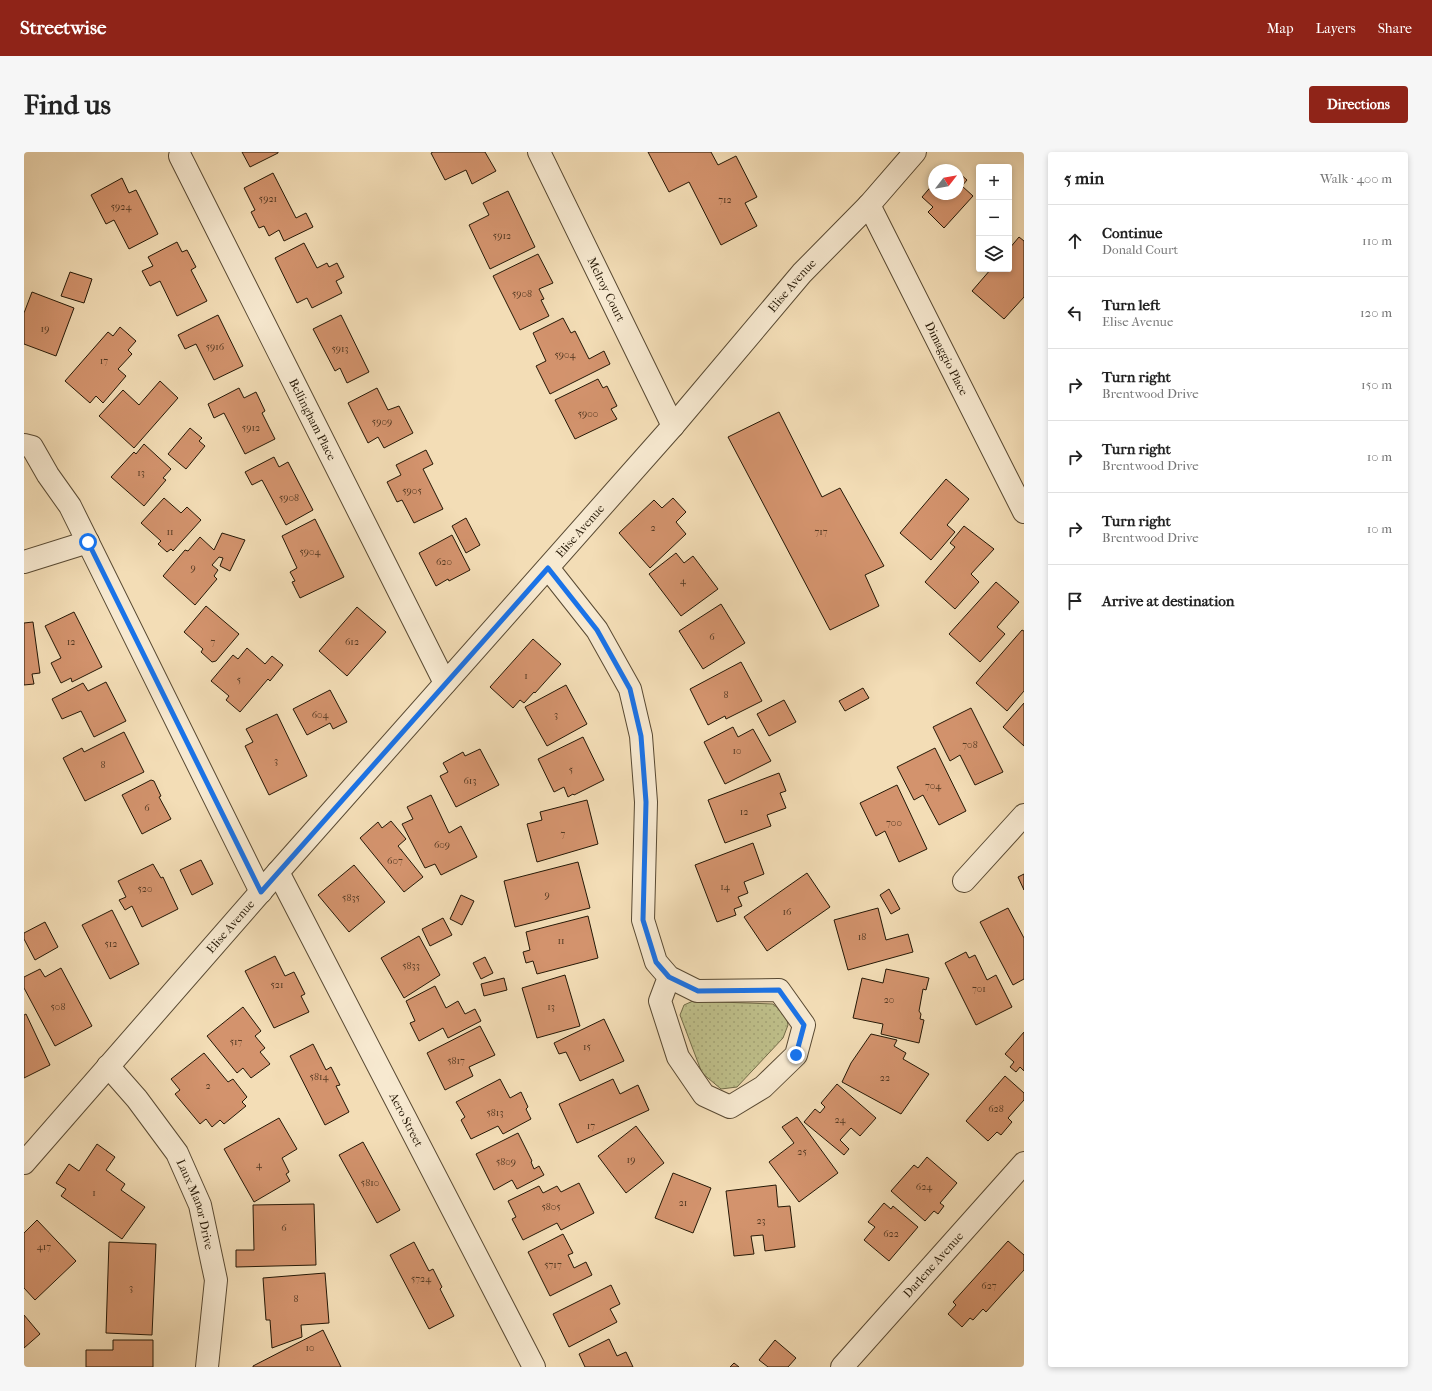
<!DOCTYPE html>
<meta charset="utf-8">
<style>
:root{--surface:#fff;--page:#f6f6f6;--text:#222;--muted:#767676;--line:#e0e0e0;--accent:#8f2418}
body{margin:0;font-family:"IM FELL French Canon",serif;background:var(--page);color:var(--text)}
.controls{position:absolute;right:12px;top:12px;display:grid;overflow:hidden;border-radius:4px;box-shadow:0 2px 6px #0003}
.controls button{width:36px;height:36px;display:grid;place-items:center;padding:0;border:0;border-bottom:1px solid var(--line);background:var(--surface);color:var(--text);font:20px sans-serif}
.compass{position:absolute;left:904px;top:12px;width:36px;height:36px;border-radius:50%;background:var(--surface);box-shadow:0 2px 6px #0003;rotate:59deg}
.stop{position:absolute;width:12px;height:12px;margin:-9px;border:3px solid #1a73e8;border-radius:50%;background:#fff}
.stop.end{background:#1a73e8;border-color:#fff;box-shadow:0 1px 4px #0008}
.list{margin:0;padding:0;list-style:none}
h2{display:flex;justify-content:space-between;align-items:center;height:52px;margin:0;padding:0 16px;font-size:17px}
h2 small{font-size:13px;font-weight:400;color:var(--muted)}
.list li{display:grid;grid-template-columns:26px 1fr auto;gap:12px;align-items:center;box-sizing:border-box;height:72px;padding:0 16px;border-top:1px solid var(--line)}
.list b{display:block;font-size:15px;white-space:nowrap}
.list p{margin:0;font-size:13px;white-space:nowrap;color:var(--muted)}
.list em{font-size:13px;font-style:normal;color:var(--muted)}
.icon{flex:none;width:22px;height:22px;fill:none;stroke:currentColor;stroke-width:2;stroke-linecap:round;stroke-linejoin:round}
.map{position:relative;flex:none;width:1000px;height:1215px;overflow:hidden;border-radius:4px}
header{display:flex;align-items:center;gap:24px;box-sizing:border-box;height:56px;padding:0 20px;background:var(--accent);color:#fff}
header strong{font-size:19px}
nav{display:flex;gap:22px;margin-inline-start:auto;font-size:14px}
.intro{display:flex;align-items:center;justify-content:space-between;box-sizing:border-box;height:96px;padding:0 24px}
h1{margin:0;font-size:28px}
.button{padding:10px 18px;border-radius:4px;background:var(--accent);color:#fff;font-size:14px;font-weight:700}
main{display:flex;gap:24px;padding:0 24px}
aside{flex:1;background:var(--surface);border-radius:4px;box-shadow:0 2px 6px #0003}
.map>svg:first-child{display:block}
</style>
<header>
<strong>Streetwise</strong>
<nav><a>Map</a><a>Layers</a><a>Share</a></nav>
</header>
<div class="intro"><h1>Find us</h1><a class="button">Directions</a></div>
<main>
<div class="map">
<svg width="1000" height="1215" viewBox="0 0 1000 1215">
<defs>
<pattern id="grass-dots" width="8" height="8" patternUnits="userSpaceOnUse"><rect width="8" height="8" fill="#bfc08b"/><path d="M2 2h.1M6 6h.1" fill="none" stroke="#a4a476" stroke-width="1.8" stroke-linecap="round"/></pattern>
</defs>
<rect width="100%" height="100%" fill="#f3ddb6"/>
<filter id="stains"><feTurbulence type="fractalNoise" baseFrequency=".005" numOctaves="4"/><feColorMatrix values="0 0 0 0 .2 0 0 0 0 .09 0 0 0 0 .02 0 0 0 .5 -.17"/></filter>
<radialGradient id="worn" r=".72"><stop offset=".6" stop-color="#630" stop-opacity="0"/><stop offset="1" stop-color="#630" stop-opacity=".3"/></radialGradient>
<!-- grass -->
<polygon fill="url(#grass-dots)" stroke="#726c48" points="669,849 749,852 762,863 764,873 759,886 713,935 697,937 678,921 656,863 660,853"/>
<!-- building -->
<g fill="#d3936d" stroke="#251806">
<polygon points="218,0 254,0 254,1 226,15"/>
<polygon points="409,0 461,0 472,19 448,32 442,18 421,28 407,1"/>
<polygon points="624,0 687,0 694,13 712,4 733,45 721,51 733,74 697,93 665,30 645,40"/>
<polygon points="926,13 932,18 922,18"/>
<polygon points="934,20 943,28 938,34 949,44 920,76 904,60 909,55 898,45 910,31 910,42 934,42"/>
<polygon points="249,21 272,66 282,61 289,75 260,89 255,78 245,84 240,74 235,76 227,60 231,58 220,36"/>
<polygon points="98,26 105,41 112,38 134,82 105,97 90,68 82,72 67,43"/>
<polygon points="484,39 511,95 466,117 445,73 465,63 459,51"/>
<polygon points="995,85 1000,89 1000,145 980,167 948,139 967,117 985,117 985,97"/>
<polygon points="153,90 158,100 163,98 172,115 167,118 183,149 153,164 136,129 126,134 118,119 129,114 124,105"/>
<polygon points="280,91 293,116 303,111 305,115 313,111 320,125 312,129 318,141 288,156 283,146 273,151 251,106"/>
<polygon points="514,102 529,131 515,137 520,147 517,148 525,164 496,178 469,124"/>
<polygon points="46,120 68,127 60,151 37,144"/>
<polygon points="8,140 50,156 32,204 0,192 0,161"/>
<polygon points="194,163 219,214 190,228 172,192 161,197 154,183"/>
<polygon points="317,163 345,220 323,231 316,216 311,219 289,177"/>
<polygon points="539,166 547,181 551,179 565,207 580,199 586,212 526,242 512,214 522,209 509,181"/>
<polygon points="96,175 112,189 104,198 108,202 94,217 102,224 79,251 72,244 66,251 41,229 84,180 89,184"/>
<polygon points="574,227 579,236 583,234 593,254 587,257 593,267 551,287 531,248"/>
<polygon points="136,229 154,246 110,296 75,264 99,238 115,253"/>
<polygon points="215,236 220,246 232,240 241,259 238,261 251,287 221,302 200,261 190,266 184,252"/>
<polygon points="353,236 364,258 375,254 389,281 360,296 354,285 344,291 324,251"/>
<polygon points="755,260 798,345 816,336 860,414 841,423 855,454 806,478 704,285"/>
<polygon points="166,276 178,286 175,289 181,294 162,317 144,302"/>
<polygon points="120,292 147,317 139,326 142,328 120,354 87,325 110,300 112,302"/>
<polygon points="402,298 409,312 399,317 419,357 390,371 378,348 373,350 363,330 377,323 372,313"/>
<polygon points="250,305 255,315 264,310 289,358 262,373 238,328 228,333 221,320"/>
<polygon points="922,327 945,347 923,373 931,380 907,408 876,381"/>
<polygon points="140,346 157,361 163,355 177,368 149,399 147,397 143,400 134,392 137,389 117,371"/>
<polygon points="649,346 662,360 652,370 662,382 626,416 595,381 630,348 638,356"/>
<polygon points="442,366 456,393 442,401 428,374"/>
<polygon points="291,367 320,425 276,446 268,430 271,429 266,420 273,416 258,384"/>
<polygon points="940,374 970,397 947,422 955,430 931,457 901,430 931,395 926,391"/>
<polygon points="198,381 221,388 206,419 196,414 199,406 195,405 188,413 194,418 190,424 193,427 171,453 139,424 161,398 164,399 176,385 190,398"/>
<polygon points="428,383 446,418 425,429 424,427 412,434 395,401"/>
<polygon points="652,401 660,411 669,404 694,437 657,464 625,422"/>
<polygon points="972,430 995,450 973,475 981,482 956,510 925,482"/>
<polygon points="697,452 721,491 679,517 655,479"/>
<polygon points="182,454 215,482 192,509 188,510 177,500 179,497 160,480"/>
<polygon points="333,455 362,480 323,524 295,499"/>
<polygon points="50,460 78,515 48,530 47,526 37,531 27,511 37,506 21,474"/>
<polygon points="9,470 16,521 8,522 10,532 0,533 0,471"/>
<polygon points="998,478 1000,479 1000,539 983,559 952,531"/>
<polygon points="509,487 537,512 511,541 510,540 500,551 496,548 489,556 466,535"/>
<polygon points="223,496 241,512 248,504 259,513 246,529 244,527 216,560 202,548 205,544 187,529 209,503 214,507"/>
<polygon points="717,510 738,549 702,567 701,564 684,573 666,537"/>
<polygon points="82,530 102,569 70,585 57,559 38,567 28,547 59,531 64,539"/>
<polygon points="542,533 563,572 523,594 501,555"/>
<polygon points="839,536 845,546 821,559 815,549"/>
<polygon points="306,538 323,570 309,577 306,571 283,583 269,557"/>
<polygon points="760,548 772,570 745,584 733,562"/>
<polygon points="1000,551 1000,594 979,575"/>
<polygon points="947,556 979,620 951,633 936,603 926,609 909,575"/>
<polygon points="253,562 283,624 245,643 221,594 229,590 222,577"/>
<polygon points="709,575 714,585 729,577 747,609 701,632 680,590"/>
<polygon points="100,580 120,620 61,649 39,606 58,596 60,600"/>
<polygon points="559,585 580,628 550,643 549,642 544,645 540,635 530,640 514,607"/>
<polygon points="911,596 942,659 915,673 899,643 890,648 873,615"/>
<polygon points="456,597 475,633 432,655 416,624 424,620 419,611 439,600 441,604"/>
<polygon points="755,621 762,639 756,641 762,656 743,663 747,674 701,691 684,648"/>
<polygon points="127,628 130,629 137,644 135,645 147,667 118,682 98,643"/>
<polygon points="873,633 903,697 875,710 861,679 852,684 836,651"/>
<polygon points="407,643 425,681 437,674 453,705 417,723 411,712 401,716 378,672 389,667 383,655"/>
<polygon points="563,648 574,692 513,710 503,672 518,668 516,660"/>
<polygon points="367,669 382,687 374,694 399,725 380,740 336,686 354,670 358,676"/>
<polygon points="729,691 740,722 720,730 724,741 714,745 718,754 710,757 712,763 693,770 671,713"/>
<polygon points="177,708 189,732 168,743 156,718"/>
<polygon points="554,710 566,756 491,775 480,729"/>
<polygon points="129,712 137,726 139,725 154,757 118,775 108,754 101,758 95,748 102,745 94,729"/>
<polygon points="330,713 361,750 325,780 294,743"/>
<polygon points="783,721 806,755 743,799 720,765"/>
<polygon points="1000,722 1000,738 994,725"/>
<polygon points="865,737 876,757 867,762 856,743"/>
<polygon points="437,743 450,749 438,773 426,767"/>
<polygon points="854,756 862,788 884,782 889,800 824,818 810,768"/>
<polygon points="984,756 1000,786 1000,827 989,833 956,770"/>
<polygon points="88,758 115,812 86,827 58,773"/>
<polygon points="564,764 574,806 513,822 509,809 502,811 499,800 506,798 502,780"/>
<polygon points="419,766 428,783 406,794 398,777"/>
<polygon points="21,770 34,795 11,808 0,787 0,781"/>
<polygon points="395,784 416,823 380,846 357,806"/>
<polygon points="942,800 945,806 951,803 963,828 972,823 988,855 952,873 921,811"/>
<polygon points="251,804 261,824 270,820 281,842 277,844 285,860 250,876 221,819"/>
<polygon points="461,805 469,821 457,827 449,811"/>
<polygon points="37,816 68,874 31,894 0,836 0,825 16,817 21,825"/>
<polygon points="862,817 905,826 902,838 899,837 895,859 897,862 896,867 900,868 895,891 857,882 859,872 829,866 838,826 859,831"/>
<polygon points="541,823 556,874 513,886 498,836"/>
<polygon points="480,826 483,838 460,844 457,832"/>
<polygon points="411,834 422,856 434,849 441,862 451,857 457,869 424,886 419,876 395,889 386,871 391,869 382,849"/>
<polygon points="219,855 237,879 231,884 241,896 236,900 246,912 227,926 219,916 213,921 183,884"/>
<polygon points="2,862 26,913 0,926 0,863"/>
<polygon points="580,867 600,909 556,929 542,900 535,902 530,891"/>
<polygon points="456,874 471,903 445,915 449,924 421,938 403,901"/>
<polygon points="1000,880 1000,919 996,915 992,920 986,915 990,910 981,902"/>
<polygon points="847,882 873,888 870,894 882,901 879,907 905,922 877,962 818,930 827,911"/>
<polygon points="289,892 302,918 307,915 316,933 312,934 325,960 301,973 266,904"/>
<polygon points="180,901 204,930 209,927 223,945 218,950 222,954 200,972 196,968 188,975 182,967 176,972 151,942 156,938 147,927"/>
<polygon points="981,924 1000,941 1000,948 984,966 988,970 977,983 973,980 964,989 942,969"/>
<polygon points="476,927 486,946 497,940 504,955 502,957 507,967 479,982 474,974 447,987 437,968 441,965 432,950"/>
<polygon points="589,927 596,942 614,933 625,958 553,991 535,952"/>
<polygon points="813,932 852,966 836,984 827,976 816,988 825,997 820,1003 780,970 791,957 796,961 801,955 797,951"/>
<polygon points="773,965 814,1021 775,1050 745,1010 770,991 758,975"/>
<polygon points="255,966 273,997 258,1006 265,1020 262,1022 266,1029 230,1050 200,997"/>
<polygon points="612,974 640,1011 602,1041 574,1004"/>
<polygon points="494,981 508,1009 507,1010 510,1017 515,1014 520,1023 493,1037 488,1028 470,1038 452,1002"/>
<polygon points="339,990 376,1058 353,1071 315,1003"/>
<polygon points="73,992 91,1005 82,1018 101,1032 97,1038 121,1055 98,1087 37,1044 42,1037 32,1031 45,1012 55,1019"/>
<polygon points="903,1005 933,1031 916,1051 920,1054 914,1062 910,1059 901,1069 867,1039 890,1013 894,1016"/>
<polygon points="649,1021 687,1036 669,1081 631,1066"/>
<polygon points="555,1031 570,1061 537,1078 533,1071 499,1088 488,1067 492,1065 484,1049 515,1034 519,1041 533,1034 537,1040"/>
<polygon points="752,1033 754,1055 766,1054 771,1095 741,1099 739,1083 727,1084 730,1102 710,1104 702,1039"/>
<polygon points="860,1051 867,1057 869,1054 894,1075 865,1109 840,1088 851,1075 844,1070"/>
<polygon points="290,1052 292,1113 212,1115 212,1098 230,1098 229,1053"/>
<polygon points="13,1068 52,1109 11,1148 0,1136 0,1081"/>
<polygon points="539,1082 549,1101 544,1103 550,1116 562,1110 568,1123 526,1144 504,1100"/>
<polygon points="984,1089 1000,1103 1000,1118 962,1160 959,1157 949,1168 946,1166 938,1175 924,1162 932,1153 929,1150"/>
<polygon points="85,1090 132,1092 128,1183 82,1181"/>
<polygon points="390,1090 405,1119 409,1117 418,1135 416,1137 430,1164 405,1177 366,1103"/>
<polygon points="301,1121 305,1171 277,1173 278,1185 248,1196 246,1168 242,1168 239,1126"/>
<polygon points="587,1133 596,1152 586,1157 593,1170 545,1195 529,1162"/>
<polygon points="0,1163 16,1182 0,1196"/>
<polygon points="299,1178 317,1215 229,1215 229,1214"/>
<polygon points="585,1187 593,1204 602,1200 609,1215 561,1215 555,1202"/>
<polygon points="89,1188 129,1188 129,1215 62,1215 62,1198 89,1198"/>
<polygon points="751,1188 772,1206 764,1215 744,1215 735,1208"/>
<polygon points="710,1211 715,1215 706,1215"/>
</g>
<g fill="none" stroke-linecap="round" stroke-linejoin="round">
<defs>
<g id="minor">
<path id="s1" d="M515,0L649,274"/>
<path id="s2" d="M156,4L421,531"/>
<path id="s3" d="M845,53L1000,360"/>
<polyline points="0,293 8,295 24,323 46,354 237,740"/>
<polyline points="0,410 64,390"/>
<polyline points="524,416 573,478 606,537 617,584 622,650 619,768 632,810 645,825 673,839 755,838 780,873 772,903 739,935 706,955 680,943 654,905 636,849 645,825"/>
<path id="s4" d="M254,720L510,1215"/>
<polyline points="940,729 1000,663"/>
<path id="s5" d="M84,914L113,947L153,1001L176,1053L192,1128L183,1215"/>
<path id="s6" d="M818,1215L1000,1011"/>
</g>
<g id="tertiary">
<path id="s7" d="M0,1011L254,720L649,274L778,121L845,53L891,0"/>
</g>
</defs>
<!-- minor casing -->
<use href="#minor" stroke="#584932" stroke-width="24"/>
<!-- tertiary casing -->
<use href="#tertiary" stroke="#584932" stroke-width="24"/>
<!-- minor -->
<use href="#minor" stroke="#f7e9d0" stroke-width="22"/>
<!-- tertiary -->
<use href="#tertiary" stroke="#f7e9d0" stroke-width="22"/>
</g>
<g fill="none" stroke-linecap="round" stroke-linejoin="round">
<!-- route -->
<polyline stroke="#1a73e8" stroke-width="5" points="64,390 237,740 524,416 573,478 606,537 617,584 622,650 619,768 632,810 645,825 674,839 755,838 780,873 772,903"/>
</g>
<g text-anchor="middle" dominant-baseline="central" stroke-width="3" stroke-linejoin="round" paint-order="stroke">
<!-- number labels -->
<g font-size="10" fill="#503720">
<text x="244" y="47">5921</text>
<text x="701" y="48">712</text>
<text x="97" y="55">5924</text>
<text x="478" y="84">5912</text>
<text x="498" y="142">5908</text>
<text x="21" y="177">19</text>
<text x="191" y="195">5916</text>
<text x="316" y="197">5913</text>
<text x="541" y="203">5904</text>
<text x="80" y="209">17</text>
<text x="564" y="262">5900</text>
<text x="358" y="270">5909</text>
<text x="227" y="276">5912</text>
<text x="117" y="321">13</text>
<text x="388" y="339">5905</text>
<text x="265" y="346">5908</text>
<text x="629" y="376">2</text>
<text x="146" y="380">11</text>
<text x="797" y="380">717</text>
<text x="286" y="400">5904</text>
<text x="420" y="410">620</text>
<text x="169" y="416">9</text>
<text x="659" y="429">4</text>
<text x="688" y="485">6</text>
<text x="47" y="490">12</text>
<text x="189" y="490">7</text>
<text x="328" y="490">612</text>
<text x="502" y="524">1</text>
<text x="215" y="528">5</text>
<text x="702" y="543">8</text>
<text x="296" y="563">604</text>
<text x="532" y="563">3</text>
<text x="946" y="593">708</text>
<text x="713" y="599">10</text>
<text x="252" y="609">3</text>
<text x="79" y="613">8</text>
<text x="547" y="618">5</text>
<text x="446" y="629">613</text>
<text x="909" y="634">704</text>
<text x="123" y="656">6</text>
<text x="720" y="660">12</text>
<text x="870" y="671">700</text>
<text x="539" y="682">7</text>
<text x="418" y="693">609</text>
<text x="371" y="709">607</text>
<text x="701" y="735">14</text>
<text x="121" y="737">520</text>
<text x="523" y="743">9</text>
<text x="327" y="746">5835</text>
<text x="763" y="760">16</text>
<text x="838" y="785">18</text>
<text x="537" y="789">11</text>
<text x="87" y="792">512</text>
<text x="387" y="814">5833</text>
<text x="253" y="833">521</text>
<text x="955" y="837">701</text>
<text x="865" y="848">20</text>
<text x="34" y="855">508</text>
<text x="527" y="855">13</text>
<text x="212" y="890">517</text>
<text x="563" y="895">15</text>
<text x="432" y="909">5817</text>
<text x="295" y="925">5814</text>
<text x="861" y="926">22</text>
<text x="184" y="934">2</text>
<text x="972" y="957">628</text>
<text x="471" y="961">5813</text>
<text x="816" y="968">24</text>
<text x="567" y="974">17</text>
<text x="778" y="1000">25</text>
<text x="607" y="1008">19</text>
<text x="482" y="1010">5809</text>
<text x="235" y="1013">4</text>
<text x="346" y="1031">5810</text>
<text x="900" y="1035">624</text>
<text x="70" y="1041">1</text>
<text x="659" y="1051">21</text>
<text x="527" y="1055">5805</text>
<text x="737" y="1069">23</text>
<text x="260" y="1076">6</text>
<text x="867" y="1082">622</text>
<text x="20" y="1095">417</text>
<text x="529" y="1113">5717</text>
<text x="397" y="1127">5724</text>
<text x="965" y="1134">627</text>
<text x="107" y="1136">3</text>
<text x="272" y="1147">8</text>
<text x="286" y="1196">10</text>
</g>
<!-- street labels -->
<g font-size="12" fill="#251806" stroke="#f7e9d0">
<text stroke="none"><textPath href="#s7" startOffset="1166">Elise Avenue</textPath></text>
<text stroke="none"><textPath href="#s1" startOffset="153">Melroy Court</textPath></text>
<text stroke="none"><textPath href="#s3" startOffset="172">Dimaggio Place</textPath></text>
<text stroke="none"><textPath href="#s2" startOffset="295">Bellingham Place</textPath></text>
<text stroke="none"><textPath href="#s7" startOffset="842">Elise Avenue</textPath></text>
<text stroke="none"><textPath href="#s7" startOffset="314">Elise Avenue</textPath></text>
<text stroke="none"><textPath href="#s4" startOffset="279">Aero Street</textPath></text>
<text stroke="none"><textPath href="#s5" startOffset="166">Laux Manor Drive</textPath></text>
<text stroke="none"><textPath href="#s6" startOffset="137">Darlene Avenue</textPath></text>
</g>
</g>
<rect width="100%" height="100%" filter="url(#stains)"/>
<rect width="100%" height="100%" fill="url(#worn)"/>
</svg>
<div class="controls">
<button>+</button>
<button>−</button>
<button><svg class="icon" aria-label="layers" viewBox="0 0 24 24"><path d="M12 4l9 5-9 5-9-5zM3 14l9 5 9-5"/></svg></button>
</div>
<svg class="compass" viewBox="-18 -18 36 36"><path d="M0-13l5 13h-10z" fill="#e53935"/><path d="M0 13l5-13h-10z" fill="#767676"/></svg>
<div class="stop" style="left:64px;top:390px"></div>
<div class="stop end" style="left:772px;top:903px"></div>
</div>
<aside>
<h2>5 min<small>Walk · 400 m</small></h2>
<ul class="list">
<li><svg class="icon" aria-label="ahead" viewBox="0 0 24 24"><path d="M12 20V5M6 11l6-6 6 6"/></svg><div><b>Continue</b><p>Donald Court</p></div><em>110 m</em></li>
<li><svg class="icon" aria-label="left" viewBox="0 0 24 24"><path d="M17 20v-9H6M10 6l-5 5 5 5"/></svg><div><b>Turn left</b><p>Elise Avenue</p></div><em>120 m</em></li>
<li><svg class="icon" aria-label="right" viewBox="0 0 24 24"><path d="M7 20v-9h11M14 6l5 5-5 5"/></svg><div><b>Turn right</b><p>Brentwood Drive</p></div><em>150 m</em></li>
<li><svg class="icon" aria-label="right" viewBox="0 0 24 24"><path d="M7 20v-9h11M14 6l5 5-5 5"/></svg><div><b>Turn right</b><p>Brentwood Drive</p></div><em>10 m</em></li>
<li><svg class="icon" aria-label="right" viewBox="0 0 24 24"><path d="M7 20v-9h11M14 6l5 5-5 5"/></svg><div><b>Turn right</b><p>Brentwood Drive</p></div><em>10 m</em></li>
<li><svg class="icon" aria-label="arrive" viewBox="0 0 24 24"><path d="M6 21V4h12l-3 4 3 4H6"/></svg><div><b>Arrive at destination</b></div></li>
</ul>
</aside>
</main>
